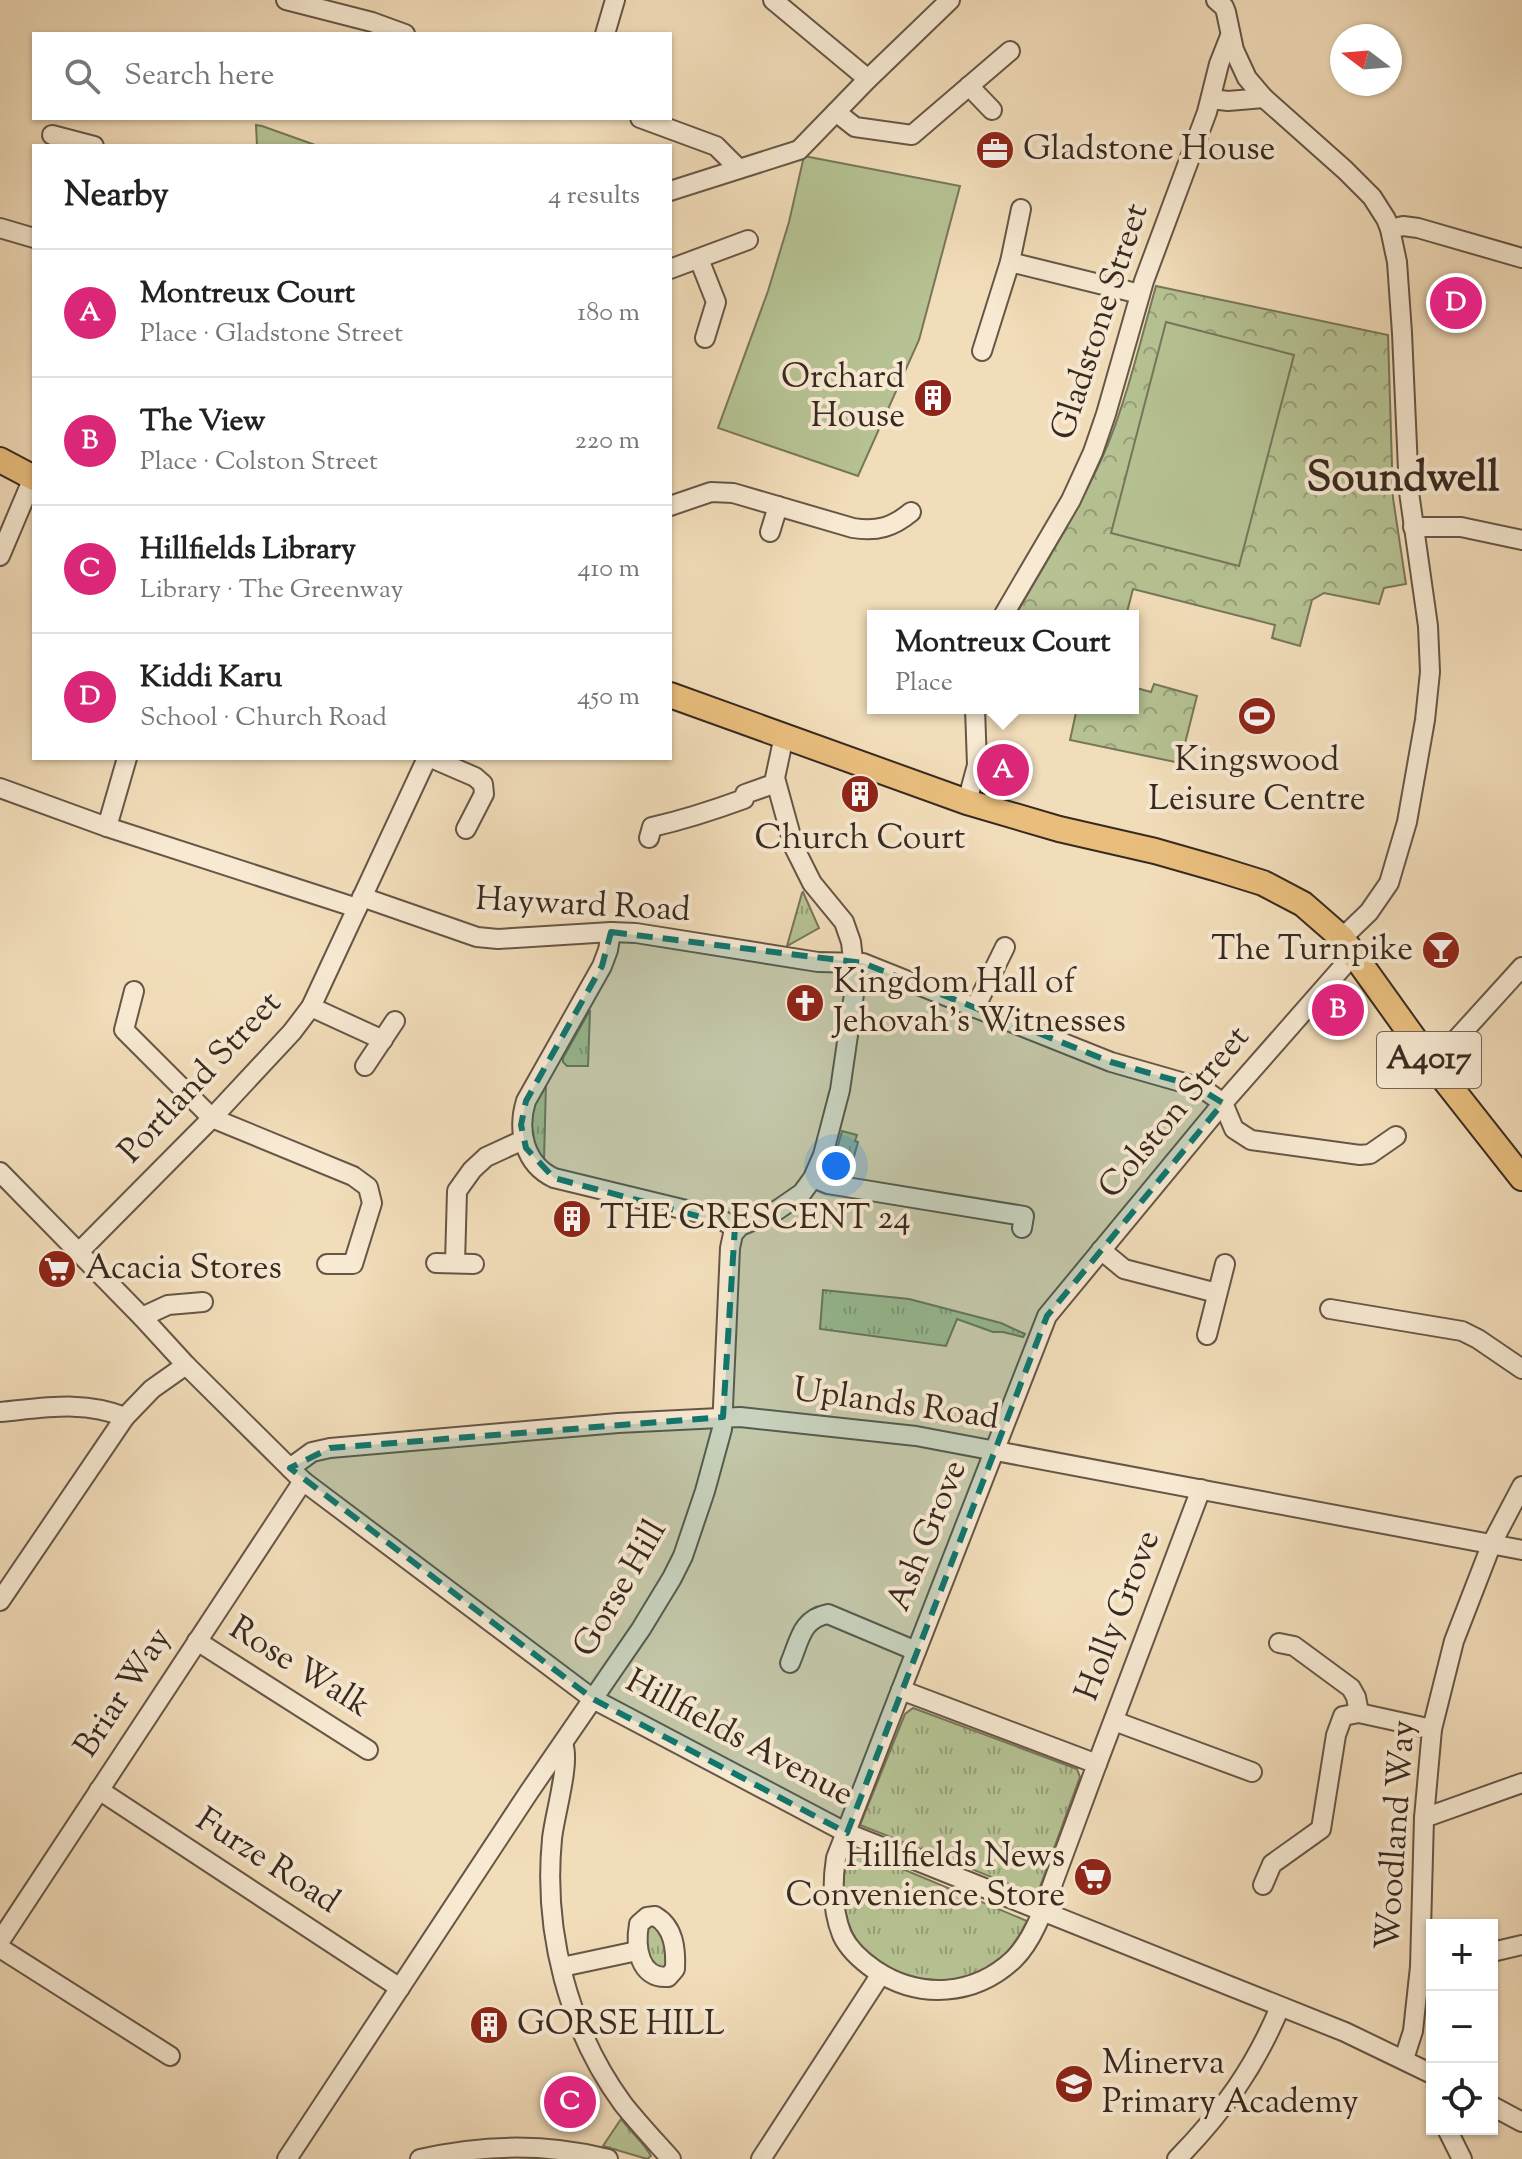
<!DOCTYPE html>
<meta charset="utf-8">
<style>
:root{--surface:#fff;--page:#f6f6f6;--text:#222;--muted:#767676;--line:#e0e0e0;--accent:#db2777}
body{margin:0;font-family:"Sorts Mill Goudy",serif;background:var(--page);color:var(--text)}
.controls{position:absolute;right:24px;bottom:24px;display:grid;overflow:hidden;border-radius:0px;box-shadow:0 2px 6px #0004}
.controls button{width:72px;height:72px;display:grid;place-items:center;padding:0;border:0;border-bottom:2px solid var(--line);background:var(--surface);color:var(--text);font:40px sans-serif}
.compass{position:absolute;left:1330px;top:24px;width:72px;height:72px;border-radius:50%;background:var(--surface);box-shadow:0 2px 6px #0004;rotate:286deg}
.you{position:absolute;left:836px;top:1166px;width:28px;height:28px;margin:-20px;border:6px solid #fff;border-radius:50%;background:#1a73e8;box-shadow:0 0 0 12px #1a73e833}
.badge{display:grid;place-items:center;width:52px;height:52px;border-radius:50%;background:var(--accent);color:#fff;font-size:26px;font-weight:700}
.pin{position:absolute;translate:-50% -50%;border:4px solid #fff;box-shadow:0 2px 8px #0006}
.popup{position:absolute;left:867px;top:610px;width:272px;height:104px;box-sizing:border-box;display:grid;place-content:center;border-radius:0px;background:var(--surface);filter:drop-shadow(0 2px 6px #0005);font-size:26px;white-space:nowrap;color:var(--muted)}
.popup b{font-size:30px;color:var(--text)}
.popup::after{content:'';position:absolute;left:50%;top:100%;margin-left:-16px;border:16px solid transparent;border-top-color:var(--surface)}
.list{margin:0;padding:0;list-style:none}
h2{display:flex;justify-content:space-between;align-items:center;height:104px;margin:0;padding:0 32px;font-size:34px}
h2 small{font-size:26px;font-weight:400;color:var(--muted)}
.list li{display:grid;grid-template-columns:52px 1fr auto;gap:24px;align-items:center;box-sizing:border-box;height:128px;padding:0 32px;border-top:2px solid var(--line)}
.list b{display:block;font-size:30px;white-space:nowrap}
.list p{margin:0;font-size:26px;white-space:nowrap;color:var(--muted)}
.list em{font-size:26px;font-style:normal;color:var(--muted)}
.icon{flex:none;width:44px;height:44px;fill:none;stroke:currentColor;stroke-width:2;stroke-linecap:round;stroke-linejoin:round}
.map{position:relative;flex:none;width:1522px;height:2159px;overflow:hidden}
.search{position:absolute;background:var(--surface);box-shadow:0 2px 6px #0004;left:32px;top:32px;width:640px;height:88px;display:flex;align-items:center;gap:20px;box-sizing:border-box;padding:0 28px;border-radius:0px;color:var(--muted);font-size:30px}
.panel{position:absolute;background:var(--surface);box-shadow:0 2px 6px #0004;left:32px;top:144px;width:640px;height:616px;border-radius:0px}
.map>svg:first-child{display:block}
</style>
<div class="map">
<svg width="1522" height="2159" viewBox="0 0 1522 2159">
<defs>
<pattern id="grass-tufts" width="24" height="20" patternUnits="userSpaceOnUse" patternTransform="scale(2)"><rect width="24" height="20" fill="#b6c293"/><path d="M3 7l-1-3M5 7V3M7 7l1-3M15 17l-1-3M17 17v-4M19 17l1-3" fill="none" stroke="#959e78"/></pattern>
<pattern id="forest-crowns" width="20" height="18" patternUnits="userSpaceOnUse" patternTransform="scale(2)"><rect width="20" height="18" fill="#b6c293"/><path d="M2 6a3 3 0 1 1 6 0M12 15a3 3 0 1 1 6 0" fill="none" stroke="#959e78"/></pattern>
</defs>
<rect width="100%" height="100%" fill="#f2ddba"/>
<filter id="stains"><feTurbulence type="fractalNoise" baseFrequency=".0025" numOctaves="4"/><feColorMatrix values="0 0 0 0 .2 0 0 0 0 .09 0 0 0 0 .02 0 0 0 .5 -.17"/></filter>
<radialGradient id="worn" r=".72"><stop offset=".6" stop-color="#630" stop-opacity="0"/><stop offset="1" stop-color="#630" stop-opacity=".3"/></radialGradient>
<!-- grass -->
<g fill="url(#grass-tufts)" stroke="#77765a" stroke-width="2">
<polygon points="256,125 262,126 318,146 257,146"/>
<polygon points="803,892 819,928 787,946 802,893"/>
<polygon points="590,1010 588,1066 567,1066 563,1062 563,1058"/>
<polygon points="546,1083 544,1161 530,1138 530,1111"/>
<polygon points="842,1131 857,1135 855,1141 858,1142 848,1179 836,1175 832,1168"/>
<polygon points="823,1290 909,1299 1001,1323 1025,1334 1023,1337 1003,1332 993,1332 957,1319 946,1346 820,1329"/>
<polygon points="913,1708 1077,1769 1080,1777 1037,1895 860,1825 905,1714"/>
<path d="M850,1847L1027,1921C1018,1939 1006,1958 988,1969C947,1994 874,1977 852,1932C840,1906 841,1874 850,1847Z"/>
<polygon points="649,1922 664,1932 669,1967 654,1969 642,1939"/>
<path d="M621,2119C630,2131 645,2144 651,2156L647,2159L603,2146Z"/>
</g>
<!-- forest -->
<g fill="url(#forest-crowns)" stroke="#77765a" stroke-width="2">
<path d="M1156,286L1388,335L1393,498L1406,584L1384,588L1379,604L1324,593L1312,600L1300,646L1272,638L1275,625L1133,589L1126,616H1015C1047,560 1083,504 1108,444C1128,394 1141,339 1156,286Z"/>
<polygon points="1154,684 1197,696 1180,763 1070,740 1077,708 1133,708 1133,687 1151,692"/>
</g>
<!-- garden -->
<g fill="#b6c293" stroke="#77765a" stroke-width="2">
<polygon points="804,156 960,186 919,340 858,476 718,428 768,291 789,222"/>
<polygon points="1166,322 1294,355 1239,566 1111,533"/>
</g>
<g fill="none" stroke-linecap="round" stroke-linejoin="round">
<defs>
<g id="minor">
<polyline points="286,0 372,22 405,34"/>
<polyline points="773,0 868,79"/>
<polyline points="1216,0 1224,7 1226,12 1234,50 1247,78 1264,98 1345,170 1372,197 1386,219 1390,229 1397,262 1402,333 1409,492 1428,626 1430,672 1425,720 1407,822 1389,883 1369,912 1342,938"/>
<polyline points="605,34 615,0"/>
<polyline points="969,86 992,110"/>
<polyline points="1211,99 1228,101 1264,98"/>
<polyline points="836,112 855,127 912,135 1010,51"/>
<polyline points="640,118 716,146 738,168"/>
<polyline points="52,135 94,146"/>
<polyline points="670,191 799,150 868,79 950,0"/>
<polyline points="0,228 34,238"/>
<polyline points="1390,229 1403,226 1418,228 1522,258"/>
<polyline points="699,259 716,302 705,338"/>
<polyline points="1010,262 1021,209"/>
<polyline points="670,269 748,240"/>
<polyline points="982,351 1010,262 1140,294"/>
<path d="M670,506L711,492L733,493L853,528C877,532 893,527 911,512"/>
<polyline points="1413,527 1461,527 1522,540"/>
<polyline points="770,532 778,506"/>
<polyline points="0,556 33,478"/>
<polyline points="1003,616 1071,500 1093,452 1106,414 1144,281 1207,112 1219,64 1230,36"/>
<polyline points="431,758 475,777 483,784 484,794 466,829"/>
<polyline points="0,788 107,827 357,908"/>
<polyline points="967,802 977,765 975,708"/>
<polyline points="107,827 127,758"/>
<path d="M649,838L652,827C683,820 714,810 744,799L745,794L776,783"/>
<polyline points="362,897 477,937 498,939 611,932 636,933 818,962 863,963 1111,1062 1202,1088 1223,1103 1234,1129 1251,1140 1360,1155 1370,1154 1396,1136"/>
<path d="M611,932L608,950L602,966L526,1101C517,1130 524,1164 554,1178L719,1218L736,1229"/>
<polyline points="134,991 124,1030 212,1118 353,1176 368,1187 372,1203 353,1264 327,1264"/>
<polyline points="311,1007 383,1040"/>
<polyline points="975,1008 1005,947"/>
<polyline points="1433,1065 1522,967"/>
<polyline points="365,1066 395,1021"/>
<polyline points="0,1172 142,1317 186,1365 303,1481 593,1699 847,1833 1345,2032 1432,2074"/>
<polyline points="813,1178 828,1184 1024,1216 1022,1228"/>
<polyline points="1101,1250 1124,1269 1217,1293"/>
<polyline points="79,1252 212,1118 292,1032 311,1007 427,758"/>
<polyline points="436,1263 474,1264"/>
<polyline points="455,1263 457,1191 472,1170 486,1157 523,1140"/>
<polyline points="1330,1309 1462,1331 1478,1339 1522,1369"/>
<polyline points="142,1317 168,1305 203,1302"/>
<polyline points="1207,1335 1225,1264"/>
<path d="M0,1412C44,1408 83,1400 125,1417"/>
<polyline points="290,1468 312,1452 330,1448 618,1423 740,1417 916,1436 1522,1550"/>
<polyline points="0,1601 125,1417 152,1389 186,1365"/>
<polyline points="197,1641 368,1750"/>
<polyline points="1279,1643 1294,1646 1351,1688 1356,1697 1359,1713"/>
<path d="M790,1663C800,1640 801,1619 828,1614L916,1651"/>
<path d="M901,1690L1097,1764C1084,1800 1070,1836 1057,1872C1046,1901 1036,1937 1014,1959C975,1996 920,2000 875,1970C862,1961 849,1950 842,1935C832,1910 832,1884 836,1858Z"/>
<polyline points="901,1690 1047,1316 1223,1103 1354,954"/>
<polyline points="1114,1721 1252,1772"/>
<path d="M563,1744C571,1761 554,1817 552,1839C543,1931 568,2029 623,2104C638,2123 655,2141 671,2159"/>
<polyline points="1097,1764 1201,1489"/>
<polyline points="99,1790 400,1988"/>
<polyline points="1424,1818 1522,1783"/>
<polyline points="1263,1885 1272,1864 1321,1829 1336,1735 1343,1716 1359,1713 1432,1729"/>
<path d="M655,1916C674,1927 676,1949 675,1969L668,1977C639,1979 635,1947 639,1924L647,1917Z"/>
<polyline points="0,1941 303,1481"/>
<polyline points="0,1948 170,2056"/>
<polyline points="1492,1952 1522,1945"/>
<polyline points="562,1967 637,1951"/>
<polyline points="1404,2059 1413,2031 1420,1967 1424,1818 1432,1729 1454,1641 1492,1543 1522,1486"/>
<polyline points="1492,2106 1522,2122"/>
<polyline points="1447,2129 1462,2159"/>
<polyline points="287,2159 529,1792 641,1629 672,1578 683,1556 705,1491 722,1429 730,1248 733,1234 740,1226 773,1213 802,1193 813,1178 823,1155 840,1090 854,994 855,978 851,942 844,922 812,883 794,847 775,778 784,736"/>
<path d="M420,2159C481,2145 546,2143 608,2159"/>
<polyline points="761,2159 881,1974"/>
<path d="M1177,2159C1223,2112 1255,2067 1280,2007"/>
</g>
<g id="major">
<polyline points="0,460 34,478"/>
<polyline points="670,695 967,802 1059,829 1155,851 1218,869 1263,883 1303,904 1342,938 1433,1065 1522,1178"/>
</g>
</defs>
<!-- minor casing -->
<use href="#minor" stroke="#665646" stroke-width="22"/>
<!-- major casing -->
<use href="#major" stroke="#382920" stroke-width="28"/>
<!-- minor -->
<use href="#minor" stroke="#f7e9d2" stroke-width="18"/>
<!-- major -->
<use href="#major" stroke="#e9be7d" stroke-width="24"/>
</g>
<!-- marked area -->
<path fill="#0f766e" fill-opacity="0.2" stroke="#0f766e" stroke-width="6" stroke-dasharray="16 10" stroke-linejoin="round" d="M611,932L863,963L1111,1062L1195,1086L1223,1103L1047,1316L847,1833L593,1699L290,1468L330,1448L723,1417L735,1226L554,1178L526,1148L521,1125L526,1101L602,966Z"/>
<!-- icons -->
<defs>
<symbol id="office-disc" viewBox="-11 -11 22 22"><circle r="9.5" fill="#8f2418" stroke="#f7e9d2"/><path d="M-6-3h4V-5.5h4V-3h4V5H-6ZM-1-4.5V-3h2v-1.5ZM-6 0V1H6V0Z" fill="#fff"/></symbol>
<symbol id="building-disc" viewBox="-11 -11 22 22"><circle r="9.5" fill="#8f2418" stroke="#f7e9d2"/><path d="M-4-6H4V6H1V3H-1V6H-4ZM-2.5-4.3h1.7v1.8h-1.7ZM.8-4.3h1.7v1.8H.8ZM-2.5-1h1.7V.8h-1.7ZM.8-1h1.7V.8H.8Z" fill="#fff"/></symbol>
<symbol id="stadium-disc" viewBox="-11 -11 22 22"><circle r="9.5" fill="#8f2418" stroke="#f7e9d2"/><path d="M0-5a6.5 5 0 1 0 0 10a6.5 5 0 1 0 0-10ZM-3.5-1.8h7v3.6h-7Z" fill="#fff"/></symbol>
<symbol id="bar-disc" viewBox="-11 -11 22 22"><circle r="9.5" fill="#8f2418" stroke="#f7e9d2"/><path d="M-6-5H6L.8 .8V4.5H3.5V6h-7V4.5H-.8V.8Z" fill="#fff"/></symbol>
<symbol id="church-disc" viewBox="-11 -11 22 22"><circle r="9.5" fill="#8f2418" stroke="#f7e9d2"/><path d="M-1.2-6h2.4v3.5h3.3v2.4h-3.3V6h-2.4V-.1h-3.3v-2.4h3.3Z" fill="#fff"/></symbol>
<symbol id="supermarket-disc" viewBox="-11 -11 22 22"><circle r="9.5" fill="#8f2418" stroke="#f7e9d2"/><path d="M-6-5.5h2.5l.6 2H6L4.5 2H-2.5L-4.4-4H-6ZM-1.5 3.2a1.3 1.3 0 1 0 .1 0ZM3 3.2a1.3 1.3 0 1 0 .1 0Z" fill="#fff"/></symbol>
<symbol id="school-disc" viewBox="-11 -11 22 22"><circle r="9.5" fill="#8f2418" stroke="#f7e9d2"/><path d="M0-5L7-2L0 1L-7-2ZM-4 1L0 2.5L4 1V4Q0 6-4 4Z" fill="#fff"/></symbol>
</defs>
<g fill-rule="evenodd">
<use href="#office-disc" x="973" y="128" width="44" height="44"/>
<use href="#building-disc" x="911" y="376" width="44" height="44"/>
<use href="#stadium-disc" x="1235" y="694" width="44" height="44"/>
<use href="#building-disc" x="838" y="772" width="44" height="44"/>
<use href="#bar-disc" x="1419" y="928" width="44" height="44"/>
<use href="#church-disc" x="783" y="981" width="44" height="44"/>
<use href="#building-disc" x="550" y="1197" width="44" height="44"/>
<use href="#supermarket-disc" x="35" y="1247" width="44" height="44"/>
<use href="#supermarket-disc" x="1071" y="1855" width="44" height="44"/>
<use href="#building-disc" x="467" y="2003" width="44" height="44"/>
<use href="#school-disc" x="1052" y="2062" width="44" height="44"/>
</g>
<g text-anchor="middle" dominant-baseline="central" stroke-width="8" stroke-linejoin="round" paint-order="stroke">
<!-- shield labels -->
<rect fill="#f7e9d2" stroke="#716355" stroke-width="2" x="1377" y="1032" width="104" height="56" rx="6"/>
<g font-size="32" font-weight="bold" fill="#382920">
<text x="1429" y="1060">A4017</text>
</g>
<!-- poi labels -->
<g font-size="34" fill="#382920" stroke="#f7e9d2" text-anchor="start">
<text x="1023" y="150">Gladstone House</text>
<text x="905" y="378" text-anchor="end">Orchard<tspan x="905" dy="39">House</tspan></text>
<text x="1257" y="761" text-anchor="middle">Kingswood<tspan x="1257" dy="39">Leisure Centre</tspan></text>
<text x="860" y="839" text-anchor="middle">Church Court</text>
<text x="1413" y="950" text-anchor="end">The Turnpike</text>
<text x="833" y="983">Kingdom Hall of<tspan x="833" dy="39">Jehovah's Witnesses</tspan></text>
<text x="600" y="1219">THE CRESCENT 24</text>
<text x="85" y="1269">Acacia Stores</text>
<text x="1065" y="1857" text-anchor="end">Hillfields News<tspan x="1065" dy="39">Convenience Store</tspan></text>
<text x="517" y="2025">GORSE HILL</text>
<text x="1102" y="2064">Minerva<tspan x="1102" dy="39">Primary Academy</tspan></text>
</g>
<!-- street labels -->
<g font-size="34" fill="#382920" stroke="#f7e9d2">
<text transform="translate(1101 322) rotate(-72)">Gladstone Street</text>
<text transform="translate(583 906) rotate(3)">Hayward Road</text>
<text transform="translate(201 1078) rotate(-47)">Portland Street</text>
<text transform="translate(1175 1113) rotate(-50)">Colston Street</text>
<text transform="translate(896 1405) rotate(8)">Uplands Road</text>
<text transform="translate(928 1536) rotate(-68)">Ash Grove</text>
<text transform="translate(621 1589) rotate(-60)">Gorse Hill</text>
<text transform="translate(1119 1616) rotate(-69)">Holly Grove</text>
<text transform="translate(299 1668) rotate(32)">Rose Walk</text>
<text transform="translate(124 1693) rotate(-57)">Briar Way</text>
<text transform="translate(739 1739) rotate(28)">Hillfields Avenue</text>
<text transform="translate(1397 1835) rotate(-86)">Woodland Way</text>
<text transform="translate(267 1862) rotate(33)">Furze Road</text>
</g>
<!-- district labels -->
<g font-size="42" font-weight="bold" fill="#382920" stroke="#f7e9d2">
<text x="1403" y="480">Soundwell</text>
</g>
</g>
<rect width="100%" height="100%" filter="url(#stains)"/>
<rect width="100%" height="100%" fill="url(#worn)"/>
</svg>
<div class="controls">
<button>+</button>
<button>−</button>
<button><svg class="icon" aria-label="locate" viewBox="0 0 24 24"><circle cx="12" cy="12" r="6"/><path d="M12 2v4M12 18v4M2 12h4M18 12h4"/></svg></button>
</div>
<svg class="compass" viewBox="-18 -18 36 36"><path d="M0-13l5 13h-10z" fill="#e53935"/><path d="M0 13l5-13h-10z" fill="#767676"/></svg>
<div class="you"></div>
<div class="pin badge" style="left:1003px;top:770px">A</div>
<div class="popup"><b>Montreux Court</b>Place</div>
<div class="pin badge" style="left:1338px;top:1010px">B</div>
<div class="pin badge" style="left:570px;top:2102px">C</div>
<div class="pin badge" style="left:1456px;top:303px">D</div>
<div class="search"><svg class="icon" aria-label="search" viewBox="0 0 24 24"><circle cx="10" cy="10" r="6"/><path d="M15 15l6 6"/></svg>Search here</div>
<section class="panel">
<h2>Nearby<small>4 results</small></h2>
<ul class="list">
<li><span class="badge">A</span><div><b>Montreux Court</b><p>Place · Gladstone Street</p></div><em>180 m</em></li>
<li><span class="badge">B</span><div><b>The View</b><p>Place · Colston Street</p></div><em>220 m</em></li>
<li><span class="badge">C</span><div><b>Hillfields Library</b><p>Library · The Greenway</p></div><em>410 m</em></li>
<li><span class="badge">D</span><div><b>Kiddi Karu</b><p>School · Church Road</p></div><em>450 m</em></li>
</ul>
</section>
</div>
